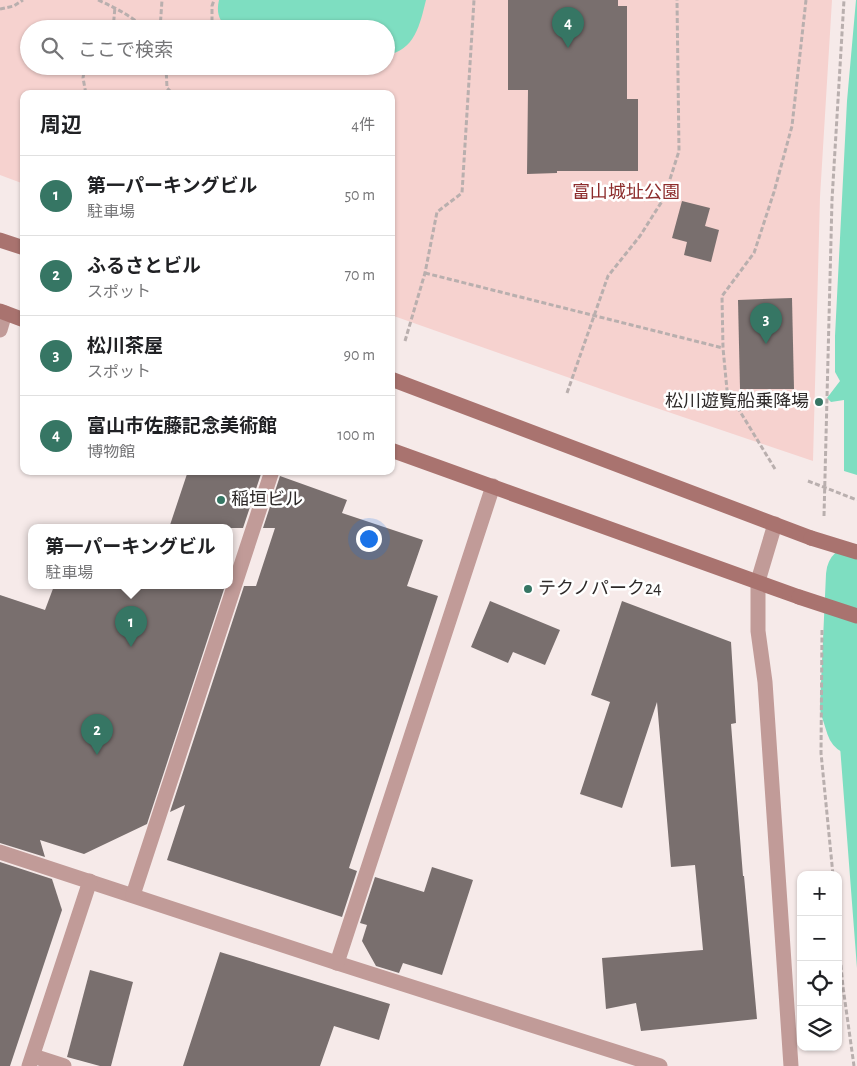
<!DOCTYPE html>
<html lang="ja">
<meta charset="utf-8">
<style>
:root{--surface:#fff;--page:#f6f6f6;--text:#202124;--muted:#757577;--line:#e0e0e0;--accent:#367664}
body{margin:0;font-family:"Alegreya Sans","Noto Sans JP",sans-serif;background:var(--page);color:var(--text)}
.controls{position:absolute;right:15px;bottom:15px;display:grid;overflow:hidden;border-radius:10px;box-shadow:0 1px 4px #0004}
.controls button{width:45px;height:45px;display:grid;place-items:center;padding:0;border:0;border-bottom:1px solid var(--line);background:var(--surface);color:var(--text);font:25px sans-serif}
.you{position:absolute;left:368px;top:538px;width:18px;height:18px;margin:-12px;border:4px solid #fff;border-radius:50%;background:#1a73e8;box-shadow:0 0 0 8px #1a73e833}
.badge{display:grid;place-items:center;width:32px;height:32px;border-radius:50%;background:var(--accent);color:#fff;font-size:16px;font-weight:700}
.pin{position:absolute;translate:-50% -41px;filter:drop-shadow(0 1px 2px #0008)}
.pin::after{content:'';position:absolute;top:26px;width:18px;height:15px;background:inherit;clip-path:polygon(0 0,100% 0,50% 100%)}
.popup{position:absolute;left:28px;top:524px;width:205px;height:65px;box-sizing:border-box;display:grid;place-content:center;border-radius:10px;background:var(--surface);filter:drop-shadow(0 1px 4px #0005);font-size:16px;white-space:nowrap;color:var(--muted)}
.popup b{font-size:19px;color:var(--text)}
.popup::after{content:'';position:absolute;left:50%;top:100%;margin-left:-10px;border:10px solid transparent;border-top-color:var(--surface)}
.list{margin:0;padding:0;list-style:none}
h2{display:flex;justify-content:space-between;align-items:center;height:65px;margin:0;padding:0 20px;font-size:21px}
h2 small{font-size:16px;font-weight:400;color:var(--muted)}
.list li{display:grid;grid-template-columns:32px 1fr auto;gap:15px;align-items:center;box-sizing:border-box;height:80px;padding:0 20px;border-top:1px solid var(--line)}
.list b{display:block;font-size:19px;white-space:nowrap}
.list p{margin:0;font-size:16px;white-space:nowrap;color:var(--muted)}
.list em{font-size:16px;font-style:normal;color:var(--muted)}
.icon{flex:none;width:28px;height:28px;fill:none;stroke:currentColor;stroke-width:2;stroke-linecap:round;stroke-linejoin:round}
.map{position:relative;flex:none;width:857px;height:1066px;overflow:hidden}
.search{position:absolute;background:var(--surface);box-shadow:0 1px 4px #0004;left:20px;top:20px;width:375px;height:55px;display:flex;align-items:center;gap:12px;box-sizing:border-box;padding:0 18px;border-radius:28px;color:var(--muted);font-size:19px}
.panel{position:absolute;background:var(--surface);box-shadow:0 1px 4px #0004;left:20px;top:90px;width:375px;height:385px;border-radius:10px}
.map>svg:first-child{display:block}
</style>
<div class="map">
<svg width="857" height="1066" viewBox="0 0 857 1066">
<rect width="100%" height="100%" fill="#f6eae9"/>
<!-- green -->
<path fill="#f6d2cf" fill-rule="evenodd" d="M0,0H832L820,197L813,461L621,396L391,315V94H24V184L0,175ZM29,29H386V66H29Z"/>
<!-- water -->
<g fill="#7edec1">
<path d="M219,0H426C420,24 415,51 386,55V29H229C219,21 216,13 219,0Z"/>
<polygon points="856,0 857,0 857,475 844,471 844,400 831,402 827,398 840,381 835,372 835,336 847,101"/>
<polygon points="828,674 857,682 857,968 840,746 830,724"/>
</g>
<g fill="none" stroke-linecap="round" stroke-linejoin="round">
<!-- river -->
<polyline stroke="#7edec1" stroke-width="62" points="857,575 851,706 857,725"/>
</g>
<!-- building -->
<g fill="#796f6e">
<polygon points="508,0 618,0 618,6 627,6 627,99 638,99 638,171 557,171 557,173 527,174 528,90 508,90"/>
<polygon points="682,201 710,208 705,226 719,230 711,262 684,255 687,242 672,238"/>
<polygon points="792,298 794,389 740,389 738,300"/>
<polygon points="188,471 262,471 243,528 169,528"/>
<polygon points="280,476 347,500 342,513 423,540 407,586 438,596 349,868 357,871 342,917 167,860 185,805 170,812 244,586 256,586 275,528 263,528"/>
<polygon points="54,586 225,586 147,824 84,854 40,840 45,857 0,843 0,595 45,610"/>
<polygon points="490,601 560,630 545,665 513,652 508,663 471,647"/>
<polygon points="622,601 731,642 736,723 731,724 743,876 744,876 757,1019 641,1031 636,1003 606,1009 602,958 703,950 695,865 671,867 657,702 622,808 580,794 610,702 591,695"/>
<polygon points="0,862 52,879 62,910 10,1066 0,1066"/>
<polygon points="432,867 473,880 442,975 403,963 399,973 376,966 362,941 367,925 360,923 375,877 424,892"/>
<polygon points="220,952 390,1004 379,1040 334,1026 320,1066 183,1066"/>
<polygon points="90,970 133,982 111,1066 100,1066 67,1057"/>
</g>
<g fill="none" stroke-linecap="round" stroke-linejoin="round">
<!-- path -->
<g stroke="#b9afae" stroke-width="3" stroke-dasharray="5 2.5" stroke-linecap="butt">
<path d="M98,0C116,8 131,16 146,29"/>
<polyline points="0,9 14,6 23,0"/>
<polyline points="113,29 115,7"/>
<polyline points="160,29 162,0"/>
<polyline points="212,29 212,6 214,0"/>
<polyline points="85,66 83,78 86,94"/>
<polyline points="166,66 167,88 173,94"/>
<polyline points="425,273 723,348"/>
<polyline points="405,341 425,273 437,212 462,193 474,0"/>
<polyline points="567,393 608,276 640,236 664,198 679,151 677,0"/>
<polyline points="775,469 727,390 723,348 722,296 754,253 774,192 792,126 806,0"/>
<polyline points="824,516 832,200 844,0"/>
<polyline points="822,630 821,753 833,875"/>
<polyline points="838,935 843,987 854,1066"/>
</g>
<!-- street -->
<g stroke="#c19b98" stroke-width="15">
<polyline points="0,330 5,313"/>
<polyline points="775,524 758,581 758,631 765,682 791,1066"/>
<polyline points="0,852 337,963 660,1066"/>
<polyline points="133,895 272,471"/>
<polyline points="337,963 493,486"/>
<polyline points="33,1056 64,1066"/>
<polyline points="29,1066 90,881"/>
</g>
<!-- secondary -->
<g stroke="#a9736f" stroke-width="15">
<polyline points="0,240 24,248"/>
<polyline points="0,311 24,320"/>
<polyline points="391,379 811,538"/>
<polyline points="391,450 799,597"/>
</g>
<!-- path-bridge -->
<polyline stroke="#b9afae" stroke-width="3" stroke-dasharray="5 2.5" stroke-linecap="butt" points="808,481 857,500"/>
<!-- secondary-bridge -->
<g stroke="#a9736f" stroke-width="15">
<polyline points="811,538 857,552"/>
<polyline points="799,597 857,616"/>
</g>
</g>
<!-- markers -->
<g fill="#367664" stroke="#fff" stroke-width="2">
<circle cx="819" cy="402" r="5"/>
<circle cx="221" cy="500" r="5"/>
<circle cx="528" cy="589" r="5"/>
</g>
<g text-anchor="middle" dominant-baseline="central" stroke-width="5" stroke-linejoin="round" paint-order="stroke">
<!-- park labels -->
<g font-size="18" fill="#8d2d2d" stroke="#fff">
<text x="626" y="193">富山城址公園</text>
</g>
<!-- poi labels -->
<g font-size="18" fill="#2d2928" stroke="#fff" text-anchor="start">
<text x="809" y="402" text-anchor="end">松川遊覧船乗降場</text>
<text x="231" y="500">稲垣ビル</text>
<text x="538" y="589">テクノパーク24</text>
</g>
</g>
</svg>
<div class="controls">
<button>+</button>
<button>−</button>
<button><svg class="icon" aria-label="locate" viewBox="0 0 24 24"><circle cx="12" cy="12" r="6"/><path d="M12 2v4M12 18v4M2 12h4M18 12h4"/></svg></button>
<button><svg class="icon" aria-label="layers" viewBox="0 0 24 24"><path d="M12 4l9 5-9 5-9-5zM3 14l9 5 9-5"/></svg></button>
</div>
<div class="you"></div>
<div class="pin badge" style="left:131px;top:647px">1</div>
<div class="popup"><b>第一パーキングビル</b>駐車場</div>
<div class="pin badge" style="left:97px;top:755px">2</div>
<div class="pin badge" style="left:766px;top:344px">3</div>
<div class="pin badge" style="left:568px;top:48px">4</div>
<div class="search"><svg class="icon" aria-label="search" viewBox="0 0 24 24"><circle cx="10" cy="10" r="6"/><path d="M15 15l6 6"/></svg>ここで検索</div>
<section class="panel">
<h2>周辺<small>4件</small></h2>
<ul class="list">
<li><span class="badge">1</span><div><b>第一パーキングビル</b><p>駐車場</p></div><em>50 m</em></li>
<li><span class="badge">2</span><div><b>ふるさとビル</b><p>スポット</p></div><em>70 m</em></li>
<li><span class="badge">3</span><div><b>松川茶屋</b><p>スポット</p></div><em>90 m</em></li>
<li><span class="badge">4</span><div><b>富山市佐藤記念美術館</b><p>博物館</p></div><em>100 m</em></li>
</ul>
</section>
</div>
